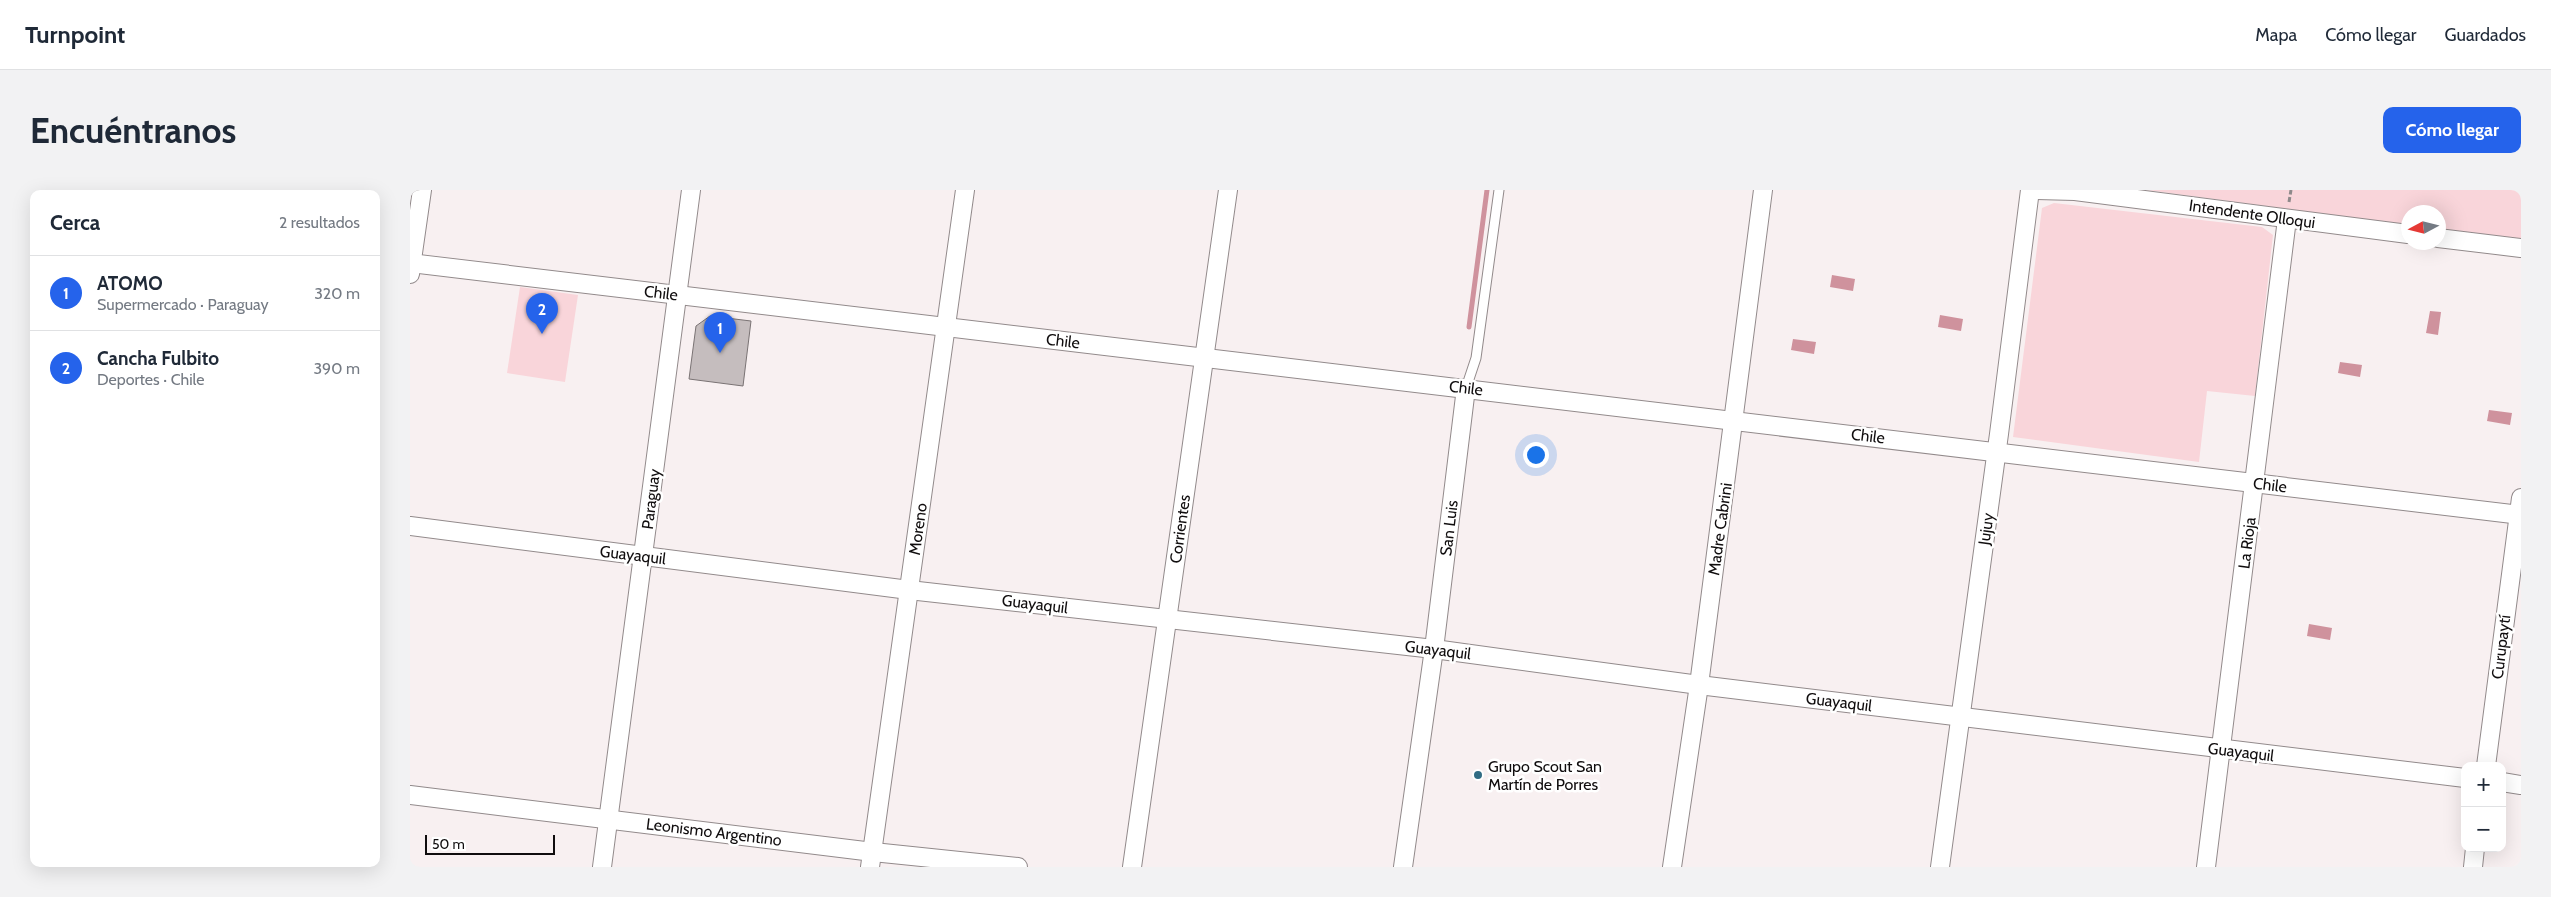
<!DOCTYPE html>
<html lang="es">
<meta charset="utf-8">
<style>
:root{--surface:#fff;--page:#f2f2f3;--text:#1f2937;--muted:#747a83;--line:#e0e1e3;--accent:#2563eb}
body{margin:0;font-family:Cabin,sans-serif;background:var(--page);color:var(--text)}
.controls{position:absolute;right:15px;bottom:15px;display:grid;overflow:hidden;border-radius:10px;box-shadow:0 5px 20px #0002}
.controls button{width:45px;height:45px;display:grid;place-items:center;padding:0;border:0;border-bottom:1px solid var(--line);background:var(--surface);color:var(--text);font:25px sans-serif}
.compass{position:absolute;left:1991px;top:15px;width:45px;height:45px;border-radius:50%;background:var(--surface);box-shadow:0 5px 20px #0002;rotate:263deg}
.scale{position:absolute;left:15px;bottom:12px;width:130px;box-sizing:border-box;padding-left:5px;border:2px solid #100d0e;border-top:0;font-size:14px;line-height:18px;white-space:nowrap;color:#100d0e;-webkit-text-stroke:4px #fff;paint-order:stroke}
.you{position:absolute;left:1125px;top:264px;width:18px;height:18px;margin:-12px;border:4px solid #fff;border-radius:50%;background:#1a73e8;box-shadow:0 0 0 8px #1a73e833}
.badge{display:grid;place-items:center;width:32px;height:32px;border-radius:50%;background:var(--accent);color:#fff;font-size:16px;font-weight:700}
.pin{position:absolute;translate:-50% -41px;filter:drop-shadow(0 1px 2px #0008)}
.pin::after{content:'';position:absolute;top:26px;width:18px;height:15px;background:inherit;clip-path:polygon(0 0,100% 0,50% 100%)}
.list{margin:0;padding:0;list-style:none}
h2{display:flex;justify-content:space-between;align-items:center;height:65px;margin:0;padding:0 20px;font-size:21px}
h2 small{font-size:16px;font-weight:400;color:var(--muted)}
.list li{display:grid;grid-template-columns:32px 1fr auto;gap:15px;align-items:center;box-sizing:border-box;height:75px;padding:0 20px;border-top:1px solid var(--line)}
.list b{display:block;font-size:19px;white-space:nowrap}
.list p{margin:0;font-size:16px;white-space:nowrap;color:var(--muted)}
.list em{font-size:16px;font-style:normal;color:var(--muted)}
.map{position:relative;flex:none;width:2111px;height:677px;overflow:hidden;border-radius:10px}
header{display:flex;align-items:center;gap:30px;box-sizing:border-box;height:70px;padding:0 25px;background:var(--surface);border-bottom:1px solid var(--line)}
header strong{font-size:24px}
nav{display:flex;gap:28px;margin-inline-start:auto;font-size:18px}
.intro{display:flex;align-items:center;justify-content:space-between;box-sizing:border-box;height:120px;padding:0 30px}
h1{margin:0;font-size:35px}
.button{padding:12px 22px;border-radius:10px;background:var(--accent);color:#fff;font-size:18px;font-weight:700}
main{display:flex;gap:30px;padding:0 30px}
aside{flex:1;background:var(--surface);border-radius:10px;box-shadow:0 5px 20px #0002}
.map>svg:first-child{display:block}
</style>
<header>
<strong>Turnpoint</strong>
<nav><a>Mapa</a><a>Cómo llegar</a><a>Guardados</a></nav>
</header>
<div class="intro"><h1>Encuéntranos</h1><a class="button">Cómo llegar</a></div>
<main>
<aside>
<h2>Cerca<small>2 resultados</small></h2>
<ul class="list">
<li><span class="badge">1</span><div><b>ATOMO</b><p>Supermercado · Paraguay</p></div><em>320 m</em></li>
<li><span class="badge">2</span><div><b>Cancha Fulbito</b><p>Deportes · Chile</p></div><em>390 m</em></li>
</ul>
</aside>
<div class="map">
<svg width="2111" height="677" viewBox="0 0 2111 677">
<rect width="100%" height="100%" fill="#f8f0f1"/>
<!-- green -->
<g fill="#f9d5da">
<polygon points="1737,0 2111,0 2111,50 2029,39 2028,22 1998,22 1998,35"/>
<polygon points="1644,13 1852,37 1863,45 1845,206 1797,201 1789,272 1603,247 1632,18"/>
<polygon points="110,97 168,105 155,192 97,183"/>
</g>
<!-- water -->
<g fill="#cf929d">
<polygon points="1422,85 1445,89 1443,101 1420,97"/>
<polygon points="2020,121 2031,122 2028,145 2016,143"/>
<polygon points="1530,125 1553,129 1551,141 1528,137"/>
<polygon points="1383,149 1406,152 1404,164 1381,160"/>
<polygon points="1930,172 1952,175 1950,187 1928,183"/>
<polygon points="2079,220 2102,223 2100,235 2077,231"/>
<polygon points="1899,434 1922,438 1920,450 1897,446"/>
</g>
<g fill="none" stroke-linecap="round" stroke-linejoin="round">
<!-- stream -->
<polyline stroke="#cf929d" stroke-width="5" points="1059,137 1077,0"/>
</g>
<!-- building -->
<polygon fill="#c5bdbe" stroke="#7a7374" points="300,126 341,131 333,196 279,189 286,136"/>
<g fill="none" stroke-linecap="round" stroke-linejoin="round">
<defs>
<polyline id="lane" points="1056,198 1066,168 1089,0"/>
<g id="street">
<polyline points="1627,0 1665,1 1998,44"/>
<polyline points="2028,48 2111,58"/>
<polyline points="0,73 2111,325"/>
<polyline points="0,84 12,0"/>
<polyline points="0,336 499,400 1024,459 1289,495 2055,588"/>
<polyline points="2076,576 2111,308"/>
<polyline points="2092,592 2111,595"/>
<polyline points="0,605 463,662 608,677"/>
<polyline points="192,677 281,0"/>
<polyline points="460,677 555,0"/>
<polyline points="722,677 818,0"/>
<polyline points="993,677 1024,459 1056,198"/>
<polyline points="1262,677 1289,495 1353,0"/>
<polyline points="1530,677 1589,244 1620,0"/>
<polyline points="1796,677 1877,29"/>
<polyline points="2063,677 2065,658"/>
</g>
</defs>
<!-- lane casing -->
<use href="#lane" stroke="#928a8b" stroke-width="11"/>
<!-- street casing -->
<use href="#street" stroke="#928a8b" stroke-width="20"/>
<!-- path -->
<polyline stroke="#8e898a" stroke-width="3" stroke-dasharray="5 2.5" stroke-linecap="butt" points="1879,12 1881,0"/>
<!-- lane -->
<use href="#lane" stroke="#fff" stroke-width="9"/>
<!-- street -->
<use href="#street" stroke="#fff" stroke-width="18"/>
</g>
<!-- markers -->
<circle fill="#316c84" stroke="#fff" stroke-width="2" cx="1068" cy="585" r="5"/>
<g text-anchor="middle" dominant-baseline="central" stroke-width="5" stroke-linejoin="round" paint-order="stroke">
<!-- street labels -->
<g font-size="16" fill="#100d0e" stroke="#fff">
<text transform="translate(1842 24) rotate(8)">Intendente Olloqui</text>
<text transform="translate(251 103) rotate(7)">Chile</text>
<text transform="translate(653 151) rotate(7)">Chile</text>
<text transform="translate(1056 198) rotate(7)">Chile</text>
<text transform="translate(1458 246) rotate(7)">Chile</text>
<text transform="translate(1860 295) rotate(7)">Chile</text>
<text transform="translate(241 309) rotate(-83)">Paraguay</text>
<text transform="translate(1039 338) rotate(-83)">San Luis</text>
<text transform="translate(508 339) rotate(-82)">Moreno</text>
<text transform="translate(770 339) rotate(-82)">Corrientes</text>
<text transform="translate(1310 339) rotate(-82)">Madre Cabrini</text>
<text transform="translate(1576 339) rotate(-82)">Jujuy</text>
<text transform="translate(1837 353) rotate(-83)">La Rioja</text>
<text transform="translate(223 365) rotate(7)">Guayaquil</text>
<text transform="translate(625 414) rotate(7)">Guayaquil</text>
<text transform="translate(2091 457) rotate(-83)">Curupaytí</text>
<text transform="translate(1028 460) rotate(7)">Guayaquil</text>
<text transform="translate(1429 512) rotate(7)">Guayaquil</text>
<text transform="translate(1831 562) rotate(7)">Guayaquil</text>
<text transform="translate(304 642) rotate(7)">Leonismo Argentino</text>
</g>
<!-- poi labels -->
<g font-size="16" fill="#100d0e" stroke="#fff" text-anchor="start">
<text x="1078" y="576">Grupo Scout San<tspan x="1078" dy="18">Martín de Porres</tspan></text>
</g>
</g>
</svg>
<div class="controls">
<button>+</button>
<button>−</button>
</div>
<svg class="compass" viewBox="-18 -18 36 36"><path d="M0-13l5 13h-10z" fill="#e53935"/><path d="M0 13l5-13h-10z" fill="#747a83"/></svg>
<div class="scale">50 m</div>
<div class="you"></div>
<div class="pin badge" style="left:310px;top:163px">1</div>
<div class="pin badge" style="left:132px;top:144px">2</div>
</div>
</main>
